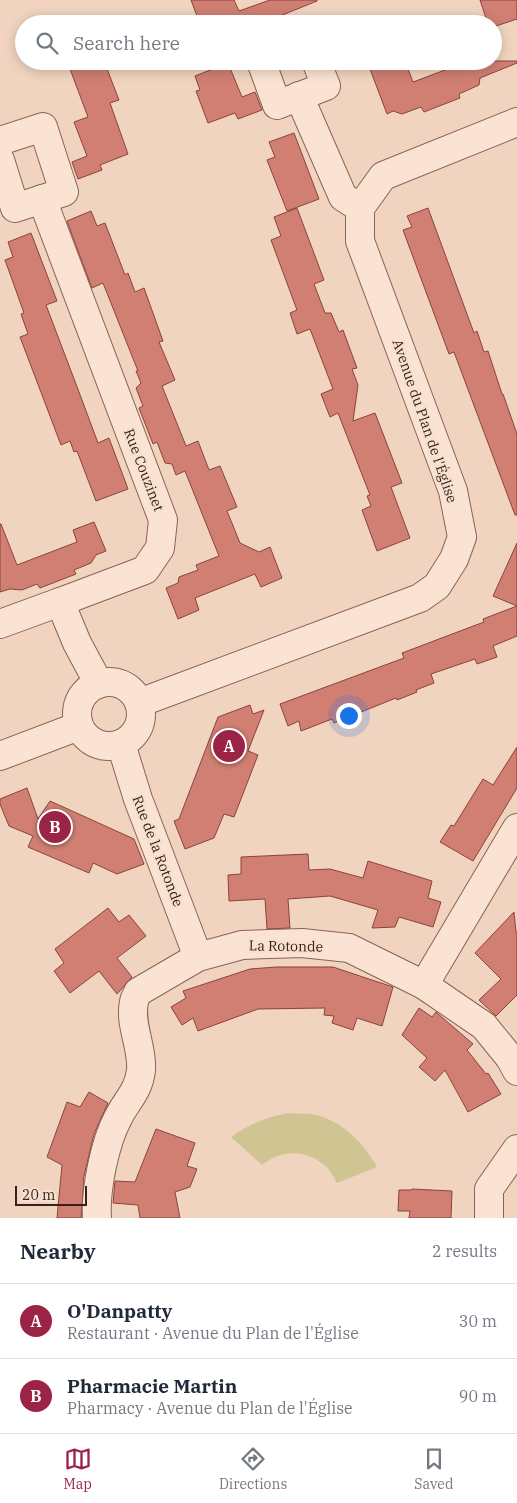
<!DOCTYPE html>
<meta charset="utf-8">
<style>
:root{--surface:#fff;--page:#f2f2f3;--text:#1f2937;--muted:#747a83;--line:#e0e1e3;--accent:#9b2345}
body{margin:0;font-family:"IBM Plex Serif",serif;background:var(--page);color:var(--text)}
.scale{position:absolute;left:15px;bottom:12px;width:72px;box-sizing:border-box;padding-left:5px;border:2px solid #38211c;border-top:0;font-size:14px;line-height:18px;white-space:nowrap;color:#38211c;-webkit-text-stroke:4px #f7e0ce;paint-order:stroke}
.you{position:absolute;left:348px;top:715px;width:18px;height:18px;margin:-12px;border:4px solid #fff;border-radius:50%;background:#1a73e8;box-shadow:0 0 0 8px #1a73e833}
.badge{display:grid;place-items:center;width:32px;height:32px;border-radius:50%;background:var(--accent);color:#fff;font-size:16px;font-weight:700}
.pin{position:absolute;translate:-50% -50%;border:2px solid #fff;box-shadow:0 1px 5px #0006}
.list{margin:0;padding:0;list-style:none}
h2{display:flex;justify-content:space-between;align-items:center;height:65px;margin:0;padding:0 20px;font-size:21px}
h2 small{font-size:16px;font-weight:400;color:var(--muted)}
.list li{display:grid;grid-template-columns:32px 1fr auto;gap:15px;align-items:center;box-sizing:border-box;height:75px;padding:0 20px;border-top:1px solid var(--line)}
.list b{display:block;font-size:19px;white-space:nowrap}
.list p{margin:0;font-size:16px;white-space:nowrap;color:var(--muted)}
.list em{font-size:16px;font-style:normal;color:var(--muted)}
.icon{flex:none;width:28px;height:28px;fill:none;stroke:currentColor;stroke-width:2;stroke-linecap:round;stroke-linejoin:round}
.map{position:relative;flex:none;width:517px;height:1218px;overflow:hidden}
.search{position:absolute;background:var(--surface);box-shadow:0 2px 12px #0003;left:15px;right:15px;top:15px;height:55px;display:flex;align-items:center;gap:12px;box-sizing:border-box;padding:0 18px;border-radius:28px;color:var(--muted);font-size:19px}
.sheet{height:215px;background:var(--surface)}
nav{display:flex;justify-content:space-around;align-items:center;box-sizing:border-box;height:70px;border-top:1px solid var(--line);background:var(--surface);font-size:14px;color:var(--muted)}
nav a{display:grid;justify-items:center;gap:2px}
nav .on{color:var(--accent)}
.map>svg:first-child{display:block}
</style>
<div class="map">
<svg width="517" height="1218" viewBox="0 0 517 1218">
<rect width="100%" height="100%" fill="#f0d4bf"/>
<!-- green -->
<path fill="#cec592" d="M288,1113C297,1114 307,1113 316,1115C343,1122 364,1143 377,1167L337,1183C334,1177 329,1168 323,1164C305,1149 280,1150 262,1165L231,1137C249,1124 267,1117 288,1113Z"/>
<!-- building -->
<g fill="#d07f72" stroke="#8a443b">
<polygon points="191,0 234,0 239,11 270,0 317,0 317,1 260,24 200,24"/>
<polygon points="480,0 517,0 517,19 493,27 493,24 488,24"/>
<polygon points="67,61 104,61 119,100 110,103 128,154 100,165 102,170 78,179 72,162 87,156 74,122 88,117"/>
<polygon points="367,61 405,61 413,82 469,61 517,61 517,63 480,78 479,85 459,94 460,98 424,112 421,107 402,114 393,111 387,114"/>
<polygon points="228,63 242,97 255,92 262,110 238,119 235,113 208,123 196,91 200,90 195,76"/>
<polygon points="294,133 319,199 287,211 267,160 275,157 269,142"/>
<polygon points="297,208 324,280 314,284 325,313 331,313 339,332 343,330 357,368 352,369 358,385 353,421 375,413 402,483 391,487 410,538 377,551 362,510 371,506 367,496 370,495 338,413 330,417 321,394 333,389 310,329 297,334 290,313 297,310 271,240 281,236 274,217"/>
<polygon points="428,208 474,333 477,331 484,352 488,351 502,394 503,394 517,434 517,515 515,515 454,352 449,354 403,230 412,227 407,216"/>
<polygon points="91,211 97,226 105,223 125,275 128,273 135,292 144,288 163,341 159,342 175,380 162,386 186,446 198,441 209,470 220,466 237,507 227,511 240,543 259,552 270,547 282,578 261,587 255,574 195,598 199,610 178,619 166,588 178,583 179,577 198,570 196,565 219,556 185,471 176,475 172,464 165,463 157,442 153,444 139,408 143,406 136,388 141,383 136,371 138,371 103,283 92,288 74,240 67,221"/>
<polygon points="31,233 57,301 46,305 79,392 98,443 109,438 128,489 96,501 77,451 74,452 70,441 61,445 20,337 28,334 21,314 24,313 5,260 13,257 8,242"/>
<polygon points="94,522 106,551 96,555 91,563 74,570 76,574 40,588 37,584 22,590 10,589 0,592 0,524 1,524 17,565 77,542 73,530"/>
<polygon points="517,543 517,636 493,646 497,657 477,664 475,659 431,674 434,683 416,690 417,692 397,700 396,698 334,723 332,719 301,731 299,721 288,726 280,704 404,658 402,653 484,622 483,619 517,606 493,596"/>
<polygon points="250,705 253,714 264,710 248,751 258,755 234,817 224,814 214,838 185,849 174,821 179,819 218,717"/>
<polygon points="517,747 517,788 473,861 440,842 451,825 454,826 483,779 493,785"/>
<polygon points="27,788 38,819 50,801 134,839 144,864 117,874 93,863 89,873 28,847 33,836 9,826 0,804 0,799"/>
<polygon points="308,854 309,870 330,869 363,878 368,861 432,881 428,898 441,902 433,927 399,917 395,927 372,928 378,910 330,896 288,899 290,928 267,929 265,899 229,901 228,875 241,874 241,857"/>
<polygon points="108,908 119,922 129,915 146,936 117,958 132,977 117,994 99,971 70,993 54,971 64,963 55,949"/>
<polygon points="514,912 516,932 517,933 517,995 496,1016 479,1000 501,979 475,953"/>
<polygon points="276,967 333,967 393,987 382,1026 357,1018 353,1030 332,1023 334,1016 324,1015 325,1008 258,1009 198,1031 193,1018 182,1025 171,1007 186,998 183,991 250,969"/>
<polygon points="419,1008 432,1017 436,1012 473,1044 467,1050 486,1074 488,1073 501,1094 468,1112 445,1070 435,1081 419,1067 427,1058 402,1035"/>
<polygon points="89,1092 108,1103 94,1134 83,1180 84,1180 81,1218 57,1218 62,1165 47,1157 67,1102 80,1107"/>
<polygon points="156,1129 195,1143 187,1166 197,1169 190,1187 175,1192 180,1218 140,1218 138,1205 113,1203 115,1181 135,1182"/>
<polygon points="412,1189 452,1191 451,1218 409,1218 410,1211 398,1211 399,1190 411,1190"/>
</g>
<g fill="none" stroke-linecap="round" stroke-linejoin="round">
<defs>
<g id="minor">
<polyline points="261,61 277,105 326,86 316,61"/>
<polyline points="299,96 343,197 360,208"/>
<polyline points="0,141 43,127 64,192 15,208 0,160"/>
<polyline points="42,199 163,520 160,548 145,570 60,602 77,643 99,684"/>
<polyline points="0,624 60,602"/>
<circle cx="109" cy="714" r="32"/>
<polyline points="139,703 420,598 437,586 454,559 462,537 453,491 360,241 360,208 383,176 517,122"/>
<polyline points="121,744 138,799 198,957"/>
<polyline points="0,756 79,726"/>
<polyline points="424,985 517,828"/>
<path d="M97,1218C95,1190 105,1142 118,1118C126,1101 139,1091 141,1070C143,1048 129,1024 134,1002C134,999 137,995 138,992L198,957L242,945L302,943L349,948L424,985L484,1026L510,1058L517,1071"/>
<polyline points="489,1218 489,1189 517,1149"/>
</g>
</defs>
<!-- minor casing -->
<use href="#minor" stroke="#896356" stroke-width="30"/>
<!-- minor -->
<use href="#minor" stroke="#fae3d2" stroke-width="28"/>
</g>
<g text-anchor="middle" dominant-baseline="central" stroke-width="5" stroke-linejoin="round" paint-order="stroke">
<!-- street labels -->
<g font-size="14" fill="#38211c" stroke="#f7e0ce">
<text transform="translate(425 421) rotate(71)">Avenue du Plan de l'Église</text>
<text transform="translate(144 470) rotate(69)">Rue Couzinet</text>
<text transform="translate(158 851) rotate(69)">Rue de la Rotonde</text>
<text transform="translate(286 946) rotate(1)">La Rotonde</text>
</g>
</g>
</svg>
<div class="scale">20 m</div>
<div class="you"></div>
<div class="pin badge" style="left:229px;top:746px">A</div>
<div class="pin badge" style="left:55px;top:827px">B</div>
<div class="search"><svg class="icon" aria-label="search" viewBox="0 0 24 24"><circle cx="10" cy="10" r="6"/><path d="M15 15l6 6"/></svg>Search here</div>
</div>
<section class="sheet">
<h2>Nearby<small>2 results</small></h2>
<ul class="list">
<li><span class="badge">A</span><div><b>O'Danpatty</b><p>Restaurant · Avenue du Plan de l'Église</p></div><em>30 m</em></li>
<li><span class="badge">B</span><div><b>Pharmacie Martin</b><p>Pharmacy · Avenue du Plan de l'Église</p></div><em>90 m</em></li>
</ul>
</section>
<nav>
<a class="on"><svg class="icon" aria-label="map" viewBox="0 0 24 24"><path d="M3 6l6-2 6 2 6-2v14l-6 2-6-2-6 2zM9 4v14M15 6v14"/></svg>Map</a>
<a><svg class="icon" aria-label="directions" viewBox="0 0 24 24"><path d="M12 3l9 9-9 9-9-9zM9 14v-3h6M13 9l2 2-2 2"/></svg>Directions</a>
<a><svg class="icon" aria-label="saved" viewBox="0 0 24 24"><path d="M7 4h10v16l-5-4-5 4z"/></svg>Saved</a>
</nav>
